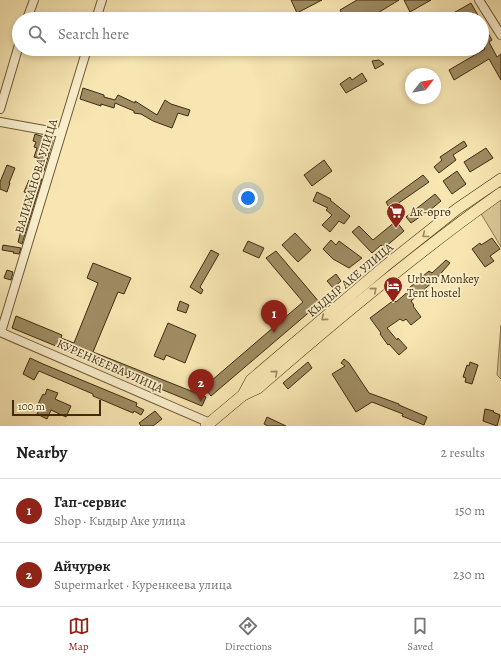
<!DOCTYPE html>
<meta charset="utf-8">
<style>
:root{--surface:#fff;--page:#f2f2f2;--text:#222;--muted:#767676;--line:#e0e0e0;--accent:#8f2418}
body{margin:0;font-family:Alegreya,serif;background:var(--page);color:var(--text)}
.compass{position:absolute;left:405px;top:68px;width:36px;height:36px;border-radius:50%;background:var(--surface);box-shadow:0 2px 6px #0003;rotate:59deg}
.scale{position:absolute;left:12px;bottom:10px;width:89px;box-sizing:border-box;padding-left:4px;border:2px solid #402b0e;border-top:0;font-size:11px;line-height:14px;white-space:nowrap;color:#402b0e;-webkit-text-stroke:3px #faefcd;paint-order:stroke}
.you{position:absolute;left:248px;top:198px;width:14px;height:14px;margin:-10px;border:3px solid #fff;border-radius:50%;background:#1a73e8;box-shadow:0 0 0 6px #1a73e833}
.badge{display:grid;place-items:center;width:26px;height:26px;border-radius:50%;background:var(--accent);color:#fff;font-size:13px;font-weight:700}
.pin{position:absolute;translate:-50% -33px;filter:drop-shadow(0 1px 2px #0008)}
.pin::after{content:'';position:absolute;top:21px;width:14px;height:12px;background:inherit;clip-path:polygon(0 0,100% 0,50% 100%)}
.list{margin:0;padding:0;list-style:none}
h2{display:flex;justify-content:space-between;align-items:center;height:52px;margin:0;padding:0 16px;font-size:17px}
h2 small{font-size:13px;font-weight:400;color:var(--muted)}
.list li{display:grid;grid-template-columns:26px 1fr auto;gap:12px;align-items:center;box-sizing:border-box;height:64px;padding:0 16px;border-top:1px solid var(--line)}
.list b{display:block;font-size:15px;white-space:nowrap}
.list p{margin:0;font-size:13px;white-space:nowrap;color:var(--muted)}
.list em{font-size:13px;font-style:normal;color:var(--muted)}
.icon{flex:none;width:22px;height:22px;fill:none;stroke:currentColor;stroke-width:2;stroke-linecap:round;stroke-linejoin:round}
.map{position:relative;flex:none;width:501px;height:426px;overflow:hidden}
.search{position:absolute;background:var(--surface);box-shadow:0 2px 6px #0003;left:12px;right:12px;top:12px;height:44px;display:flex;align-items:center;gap:10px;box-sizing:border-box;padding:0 14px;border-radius:22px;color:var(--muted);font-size:15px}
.sheet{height:180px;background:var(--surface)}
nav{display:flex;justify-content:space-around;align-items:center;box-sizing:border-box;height:56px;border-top:1px solid var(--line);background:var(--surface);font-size:11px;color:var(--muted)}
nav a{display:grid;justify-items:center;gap:2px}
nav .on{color:var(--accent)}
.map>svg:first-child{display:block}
</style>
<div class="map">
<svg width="501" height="426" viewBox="0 0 501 426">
<rect width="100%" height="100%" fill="#f7e6b2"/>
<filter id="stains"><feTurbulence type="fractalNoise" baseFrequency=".005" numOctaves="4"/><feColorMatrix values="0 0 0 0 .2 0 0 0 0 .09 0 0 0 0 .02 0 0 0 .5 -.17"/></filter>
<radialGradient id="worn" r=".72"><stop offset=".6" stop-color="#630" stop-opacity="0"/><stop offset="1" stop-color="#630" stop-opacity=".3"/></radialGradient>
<!-- green -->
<g fill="#d8c696" stroke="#8c7852">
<polygon points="501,198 501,247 480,212"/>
<polygon points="501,325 501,379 497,375"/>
</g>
<!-- building -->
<g fill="#9f8c63" stroke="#402b0e">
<polygon points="291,0 322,0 297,13"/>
<polygon points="357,0 399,0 368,19 345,19 340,10"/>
<polygon points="404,0 431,0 410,12"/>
<polygon points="471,3 480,19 443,19"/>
<polygon points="482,23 492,40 489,42 497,57 501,54 501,80 489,59 454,80 449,70 485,49 482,44"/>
<polygon points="379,60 384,64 375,69 372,61"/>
<polygon points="362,73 367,81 346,93 340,84 350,77 352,80"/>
<polygon points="83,88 104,95 104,97 115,100 118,95 135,103 135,101 157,115 165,100 171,104 190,110 188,116 178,113 172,128 153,121 141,114 134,113 134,111 115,103 114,108 101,104 101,106 80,99"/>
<polygon points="35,134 53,140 44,171 37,168 40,159 34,157 37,148 34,147 36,142 33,141"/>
<polygon points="464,141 467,146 453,155 456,160 439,173 434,167 442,160 440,157"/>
<polygon points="486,148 493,158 470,172 464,162"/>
<polygon points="324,160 332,171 312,186 304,175"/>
<polygon points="7,165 15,168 9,183 10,183 7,192 0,189 0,182"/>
<polygon points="457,171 466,184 452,194 443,181"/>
<polygon points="423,175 429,182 390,209 386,202"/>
<polygon points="35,178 42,179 22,244 18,242 29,200 26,200 27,193 24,192 29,180 34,182"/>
<polygon points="317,192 331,199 330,200 350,216 344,224 339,221 330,232 322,225 332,215 326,210 328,208 313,201"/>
<polygon points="435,194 441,201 424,215 424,214 411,223 406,217"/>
<polygon points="396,221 404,231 384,248 381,245 372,253 352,232 359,226 373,240"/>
<polygon points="295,233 311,250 298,262 282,245"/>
<polygon points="492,238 500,249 490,256 494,261 485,267 472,249 480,243 481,245"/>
<polygon points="331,240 336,245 339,241 362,258 349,268 333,259 323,249"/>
<polygon points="248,241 264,248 259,258 243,251"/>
<polygon points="3,245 21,248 19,254 13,253 14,252 2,250"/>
<polygon points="211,250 219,254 200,287 203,290 201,294 190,287"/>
<polygon points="276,251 320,303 211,396 204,387 303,302 266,258"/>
<polygon points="446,260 450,263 435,280 411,301 414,305 413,306 421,317 411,325 406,319 403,321 400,319 387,328 397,340 398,338 407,348 399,355 389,344 388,345 380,334 381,333 370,318 394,300 396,302 411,289 409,288 429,271 432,273"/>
<polygon points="93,263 131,278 124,294 118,292 93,352 206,397 202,406 12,328 16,316 62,335 61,338 74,343 98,283 87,278"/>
<polygon points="7,270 13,272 11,280 4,278"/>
<polygon points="336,274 341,281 333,288 327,281"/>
<polygon points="180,301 189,305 186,313 177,310"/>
<polygon points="168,323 196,335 185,363 166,355 164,360 154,356"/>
<polygon points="30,358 43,364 137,403 136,406 144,410 141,415 134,411 133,413 93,396 93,394 39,371 34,380 23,374"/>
<polygon points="344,359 349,363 369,393 399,404 399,405 427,417 424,425 402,416 403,414 372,402 356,412 332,374 345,366 341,363"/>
<polygon points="308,362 312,368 288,389 283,383"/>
<polygon points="470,362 478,365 472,384 465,382 466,378 463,377 467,365 469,366"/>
<polygon points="47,389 58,393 55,399 71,406 66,417 51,410 47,419 37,414 41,405 38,404 43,394 45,395"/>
<polygon points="485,409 494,411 493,412 500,415 497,426 483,421"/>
<polygon points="155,411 162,419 153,426 141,426 139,423"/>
<polygon points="267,417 286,426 268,426 264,424"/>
</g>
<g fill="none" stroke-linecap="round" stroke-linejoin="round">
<defs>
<g id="minor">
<polyline points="479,0 501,35"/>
<polyline points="27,19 34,0"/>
<polyline points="96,19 102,0"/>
<polyline points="0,109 19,45"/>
<polyline points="0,122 61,133"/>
<polyline points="0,332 210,423"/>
<polyline points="1,332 87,49"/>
</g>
<g id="highway">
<polyline points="243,395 251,380 384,267 457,209 501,179"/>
<path d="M206,426L243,395L258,388C336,320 416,253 501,193"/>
</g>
</defs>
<!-- minor casing -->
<use href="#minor" stroke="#6e5a37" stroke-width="10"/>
<!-- highway casing -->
<use href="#highway" stroke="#402b0e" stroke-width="12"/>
<!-- minor -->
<use href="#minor" stroke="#faefcd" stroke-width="8"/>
<!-- highway -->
<use href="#highway" stroke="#f7e6b2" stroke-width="11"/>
</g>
<!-- one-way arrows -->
<defs><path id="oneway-chevron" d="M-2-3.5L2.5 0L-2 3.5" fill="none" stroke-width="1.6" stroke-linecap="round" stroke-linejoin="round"/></defs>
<g stroke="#9c8860">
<use href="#oneway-chevron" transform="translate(425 235) rotate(142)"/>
<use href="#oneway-chevron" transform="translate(374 290) rotate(-40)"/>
<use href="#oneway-chevron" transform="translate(324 318) rotate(140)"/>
<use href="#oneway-chevron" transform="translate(275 373) rotate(-41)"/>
</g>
<!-- icons -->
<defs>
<symbol id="supermarket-pin" viewBox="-11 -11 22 30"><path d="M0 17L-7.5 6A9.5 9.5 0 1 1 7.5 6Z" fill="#8f2418" stroke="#faefcd"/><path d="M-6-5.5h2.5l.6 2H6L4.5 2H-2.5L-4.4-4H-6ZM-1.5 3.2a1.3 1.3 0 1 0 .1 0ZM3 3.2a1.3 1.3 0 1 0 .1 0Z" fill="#fff"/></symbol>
<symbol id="hotel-pin" viewBox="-11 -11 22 30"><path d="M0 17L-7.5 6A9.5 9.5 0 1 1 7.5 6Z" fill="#8f2418" stroke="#faefcd"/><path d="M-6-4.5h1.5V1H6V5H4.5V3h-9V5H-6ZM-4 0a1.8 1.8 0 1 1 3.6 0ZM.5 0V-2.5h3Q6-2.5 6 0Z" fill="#fff"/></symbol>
</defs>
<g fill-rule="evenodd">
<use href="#supermarket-pin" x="385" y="201" width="22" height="30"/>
<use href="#hotel-pin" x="382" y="275" width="22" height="30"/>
</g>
<g text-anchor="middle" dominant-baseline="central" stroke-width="3.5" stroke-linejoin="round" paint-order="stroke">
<!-- street labels -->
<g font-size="12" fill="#402b0e" stroke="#faefcd">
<text transform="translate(36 176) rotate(-73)">ВАЛИХАНОВА УЛИЦА</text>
<text transform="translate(350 280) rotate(-40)">КЫДЫР АКЕ УЛИЦА</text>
<text transform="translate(110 366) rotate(24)">КУРЕНКЕЕВА УЛИЦА</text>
</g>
<!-- poi labels -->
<g font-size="12" fill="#402b0e" stroke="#faefcd" text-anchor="start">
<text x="410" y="212">Ак-өргө</text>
<text x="407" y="279">Urban Monkey<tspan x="407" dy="14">Tent hostel</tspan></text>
</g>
</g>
<rect width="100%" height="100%" filter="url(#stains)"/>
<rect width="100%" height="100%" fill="url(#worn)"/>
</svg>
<svg class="compass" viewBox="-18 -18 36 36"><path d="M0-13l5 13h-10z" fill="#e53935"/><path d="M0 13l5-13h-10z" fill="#767676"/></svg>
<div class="scale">100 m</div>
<div class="you"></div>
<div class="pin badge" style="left:274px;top:333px">1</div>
<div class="pin badge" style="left:201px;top:402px">2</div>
<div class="search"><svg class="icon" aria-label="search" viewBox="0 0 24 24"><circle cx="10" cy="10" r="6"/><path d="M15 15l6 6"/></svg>Search here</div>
</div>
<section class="sheet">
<h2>Nearby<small>2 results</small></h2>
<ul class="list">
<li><span class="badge">1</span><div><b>Гап-сервис</b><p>Shop · Кыдыр Аке улица</p></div><em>150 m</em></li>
<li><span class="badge">2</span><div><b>Айчурөк</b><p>Supermarket · Куренкеева улица</p></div><em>230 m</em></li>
</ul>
</section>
<nav>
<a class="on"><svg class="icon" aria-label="map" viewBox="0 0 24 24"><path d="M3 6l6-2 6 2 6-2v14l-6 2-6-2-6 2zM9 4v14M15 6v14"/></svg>Map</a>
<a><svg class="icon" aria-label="directions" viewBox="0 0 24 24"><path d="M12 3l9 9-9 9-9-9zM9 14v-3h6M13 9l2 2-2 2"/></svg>Directions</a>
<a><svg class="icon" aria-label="saved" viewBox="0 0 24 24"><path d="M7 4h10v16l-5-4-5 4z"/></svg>Saved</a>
</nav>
